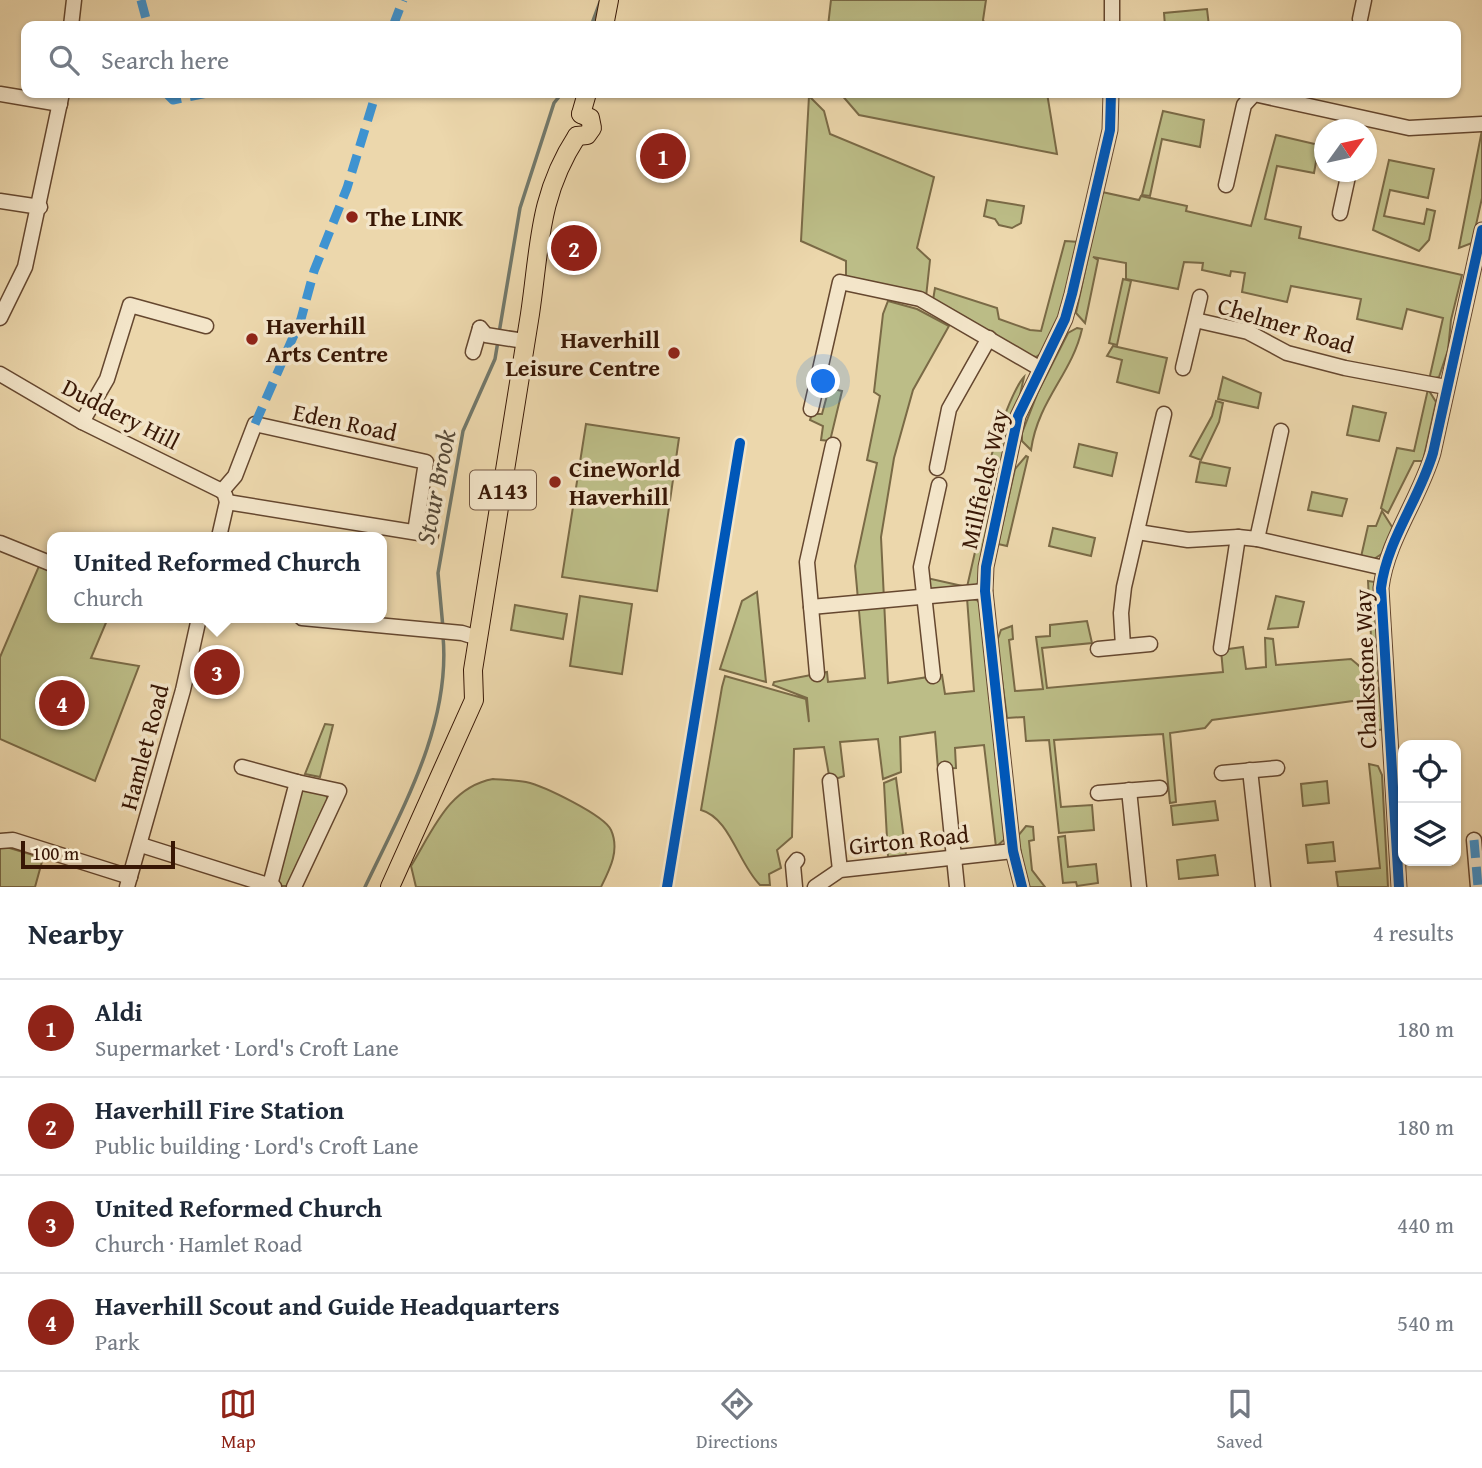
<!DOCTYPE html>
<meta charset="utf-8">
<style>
:root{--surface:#fff;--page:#f2f2f3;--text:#1f2937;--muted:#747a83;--line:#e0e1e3;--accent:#8f2418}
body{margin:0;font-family:"Gentium Book Plus",serif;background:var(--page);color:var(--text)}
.controls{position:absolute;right:21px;bottom:21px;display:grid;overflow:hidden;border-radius:14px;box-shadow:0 2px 5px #0004}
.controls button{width:63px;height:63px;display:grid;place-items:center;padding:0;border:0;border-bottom:2px solid var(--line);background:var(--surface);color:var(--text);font:35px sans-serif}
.compass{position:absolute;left:1314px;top:119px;width:63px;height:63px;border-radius:50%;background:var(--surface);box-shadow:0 2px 5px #0004;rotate:57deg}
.scale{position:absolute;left:21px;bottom:18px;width:154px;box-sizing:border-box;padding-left:7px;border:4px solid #381705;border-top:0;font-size:19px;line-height:24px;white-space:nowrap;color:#381705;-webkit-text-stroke:5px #f3e5c9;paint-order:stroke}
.you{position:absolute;left:824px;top:382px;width:24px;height:24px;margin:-18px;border:5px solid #fff;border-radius:50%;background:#1a73e8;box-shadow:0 0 0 10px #1a73e833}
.badge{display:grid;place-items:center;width:46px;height:46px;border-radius:50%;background:var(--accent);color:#fff;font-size:23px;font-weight:700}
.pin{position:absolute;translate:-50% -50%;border:4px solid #fff;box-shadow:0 2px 7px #0006}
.popup{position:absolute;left:47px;top:532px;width:340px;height:91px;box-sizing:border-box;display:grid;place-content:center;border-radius:14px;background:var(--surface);filter:drop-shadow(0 2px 5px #0005);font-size:23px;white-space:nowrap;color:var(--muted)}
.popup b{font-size:26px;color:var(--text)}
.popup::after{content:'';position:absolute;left:50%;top:100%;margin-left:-14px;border:14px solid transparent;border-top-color:var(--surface)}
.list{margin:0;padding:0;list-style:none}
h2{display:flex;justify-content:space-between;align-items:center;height:91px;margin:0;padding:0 28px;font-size:30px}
h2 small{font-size:23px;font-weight:400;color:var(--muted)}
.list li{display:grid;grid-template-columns:46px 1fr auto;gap:21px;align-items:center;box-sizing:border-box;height:98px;padding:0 28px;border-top:2px solid var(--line)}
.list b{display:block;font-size:26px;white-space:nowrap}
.list p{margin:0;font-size:23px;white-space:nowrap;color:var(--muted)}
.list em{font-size:23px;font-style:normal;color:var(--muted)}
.icon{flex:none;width:38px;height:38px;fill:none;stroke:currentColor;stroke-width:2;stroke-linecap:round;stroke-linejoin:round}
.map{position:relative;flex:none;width:1482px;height:887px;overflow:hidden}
.search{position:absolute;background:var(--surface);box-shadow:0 2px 5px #0004;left:21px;right:21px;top:21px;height:77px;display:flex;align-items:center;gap:18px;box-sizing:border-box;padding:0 24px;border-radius:14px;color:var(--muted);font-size:26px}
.sheet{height:483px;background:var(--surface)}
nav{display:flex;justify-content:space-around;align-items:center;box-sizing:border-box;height:98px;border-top:2px solid var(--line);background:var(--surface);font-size:19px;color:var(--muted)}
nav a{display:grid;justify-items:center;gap:4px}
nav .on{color:var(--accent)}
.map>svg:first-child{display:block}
</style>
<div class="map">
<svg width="1482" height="887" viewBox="0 0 1482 887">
<rect width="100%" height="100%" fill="#ecd7ac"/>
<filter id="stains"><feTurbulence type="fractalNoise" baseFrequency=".00286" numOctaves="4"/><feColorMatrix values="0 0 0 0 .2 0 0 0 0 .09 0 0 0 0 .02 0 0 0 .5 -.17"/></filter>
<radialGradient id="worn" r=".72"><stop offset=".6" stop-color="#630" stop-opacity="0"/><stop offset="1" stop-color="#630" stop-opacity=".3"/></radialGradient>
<!-- green -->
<g fill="#bcbd87" stroke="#7a6a46" stroke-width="2">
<polygon points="831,0 986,0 983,20 986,26 828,26"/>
<polygon points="1207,9 1209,26 1165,26 1164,13"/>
<polygon points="840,93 1047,93 1057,154 859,115"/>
<polygon points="809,96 824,111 830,134 934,177 917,248 930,260 926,297 846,280 846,261 801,241"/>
<polygon points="1163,111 1204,120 1200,147 1162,139 1150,196 1142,195"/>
<polygon points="1482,130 1482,198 1472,243 1459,248"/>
<polygon points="1276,135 1319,145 1314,173 1277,166 1265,219 1301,227 1299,238 1462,275 1451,320 1448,350 1439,377 1429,380 1443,318 1407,309 1402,329 1357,319 1361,299 1291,286 1287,302 1242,292 1245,273 1231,271 1230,276 1202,270 1203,263 1184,262 1178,289 1126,279 1126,263 1093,257 1098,260 1085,323 1076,313 1102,192 1139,200 1141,196 1187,206 1186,211 1251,226"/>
<polygon points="1389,160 1434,169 1428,198 1390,190 1384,216 1424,224 1427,209 1435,211 1429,240 1419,251 1373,230"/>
<polygon points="987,200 1024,206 1021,223 1012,228 999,225 995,219 984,216"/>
<path d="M1065,241L1079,242C1072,272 1064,340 1036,357L1027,355L933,300L935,288L997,308L999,319L1030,330L1041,331Z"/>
<polygon points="1123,279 1131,281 1117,345 1109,343"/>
<path d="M888,301L917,309L949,326L913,390L894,458L881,537L888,683L942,675L945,694L974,691L967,598L977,600L982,606L1006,838L996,847L984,745L955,748L956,768L938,769L935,732L900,737L901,772L883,779L878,739L840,742L844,776L830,781L824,747L794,749L792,837L777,850L781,868L769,874L770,885H760C738,863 730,818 701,810L722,687L725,676L806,699L809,722L807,698L773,685L774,682L827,672L828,682L865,678L855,566L877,463L867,460L880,396L874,392L883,314Z"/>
<path d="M1077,328L1082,329C1072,374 1038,400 1031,450L1022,441V433L1038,392L1068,333Z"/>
<polygon points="1113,346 1167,358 1159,393 1117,382 1122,360 1107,356"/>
<path d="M1024,377L979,582L971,590H929L927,578L967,587L983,517C975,495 1008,394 1024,377Z"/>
<polygon points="1223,377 1261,393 1258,408 1218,399"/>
<polygon points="829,388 842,391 830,441 821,440 823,426 810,420 812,414 822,414"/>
<polygon points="1428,389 1436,402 1423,461 1414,461 1388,513 1381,508 1397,448 1414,451"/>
<polygon points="1216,401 1223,403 1219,422 1201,460 1190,456 1212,416"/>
<polygon points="1353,406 1386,413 1379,441 1347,435"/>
<polygon points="586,424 679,438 657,591 562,577"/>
<polygon points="1079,444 1117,453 1112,476 1074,467"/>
<polygon points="1026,456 1028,457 1007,546 998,544 1015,469"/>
<polygon points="1200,462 1230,468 1226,486 1196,482"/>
<polygon points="1312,492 1347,499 1342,516 1308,510"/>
<polygon points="1382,511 1394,530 1383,553 1371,561 1361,557 1368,526 1376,526"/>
<polygon points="1053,528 1095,538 1091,556 1049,546"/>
<polygon points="39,566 52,572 52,618 108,618 91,658 139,666 95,781 0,739 0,657"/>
<polygon points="1368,581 1375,582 1379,681 1373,679 1363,664 1372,655"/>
<polygon points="757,592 766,682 720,669 742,601"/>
<polygon points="580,596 632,604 622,674 570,666"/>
<polygon points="1276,596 1304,602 1298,627 1268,629"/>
<polygon points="515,605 567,614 563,639 511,630"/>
<path d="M1087,621L1092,643L1042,648L1047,688L1223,672L1221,650L1243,647L1246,669L1266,667L1265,638L1273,639L1276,665L1351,659C1369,673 1374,681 1360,700L1212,720L1205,728L1170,733L1176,802L1170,803L1163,734L1054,740L1061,807L1092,805L1094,830L1059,833L1049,740L1026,741L1024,717L1007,718L997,641L1001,630L1012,626L1013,639L1009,640L1015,691L1043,689L1036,637L1050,636V625Z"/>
<polygon points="1373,686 1379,688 1384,729 1364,733 1361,704"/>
<polygon points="325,724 333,725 320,777 305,774"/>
<polygon points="1369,764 1378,766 1382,775 1388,887 1338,887 1336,872 1380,868"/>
<polygon points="896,778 906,855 888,857 884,783"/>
<path d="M493,779C504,780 516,780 526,782C544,786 604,815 611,830C620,850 610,869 601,887H416L411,866C433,830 449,787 493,779Z"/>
<polygon points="1327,781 1329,803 1303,806 1301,784"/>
<polygon points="303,790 326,794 328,801 288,886 279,886 276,882 298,793"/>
<polygon points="1215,801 1218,820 1173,825 1171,806"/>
<polygon points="1026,826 1033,827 1034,840 1029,841 1032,870 1045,887 1028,887 1022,870 1017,837"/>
<polygon points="1065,836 1068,867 1096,864 1098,883 1077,886 1076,882 1063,883 1058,837"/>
<polygon points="1333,842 1335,861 1308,863 1306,845"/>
<polygon points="3,846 43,858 35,887 0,887 0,848"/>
<polygon points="1215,855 1218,875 1179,879 1177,860"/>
</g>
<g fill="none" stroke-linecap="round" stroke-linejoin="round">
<!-- stream -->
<g stroke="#72786a" stroke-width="3.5">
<polyline points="591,26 600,2"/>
<polyline points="499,333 520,208 554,103 562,93"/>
<polyline points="443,628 438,573 463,431 495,359 498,341"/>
<path d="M365,887C402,809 451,725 443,636"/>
</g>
<defs>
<g id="minor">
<polyline points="1360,19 1364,0"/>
<polyline points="71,26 74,0"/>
<polyline points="1112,26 1112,0"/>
<polyline points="0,94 60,104"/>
<polyline points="1226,185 1244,105 1254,94 1409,128 1482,124"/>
<polyline points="0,201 40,207"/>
<polyline points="1340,213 1349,172"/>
<polyline points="0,318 25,267 62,93"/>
<polyline points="1195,320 1248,332 1287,353 1345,368 1446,387"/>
<polyline points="480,328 486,335 524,341"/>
<polyline points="473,352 480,328"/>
<polyline points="1183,368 1200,297"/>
<polyline points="0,374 82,422 222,491"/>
<polyline points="811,409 840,282 920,299 1039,368"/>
<polyline points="82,422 107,379 130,305 206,326"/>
<polyline points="937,468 949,409 989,338"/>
<polyline points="222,491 235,476 255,424 426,462 415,532"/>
<polyline points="227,502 431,535"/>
<polyline points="1138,532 1188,540 1238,537 1257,539 1384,568"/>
<polyline points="219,537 227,502 225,495"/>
<polyline points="1257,539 1281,431"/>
<polyline points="0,543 52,564"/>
<polyline points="811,607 985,591"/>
<polyline points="302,618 462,633 478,638"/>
<polyline points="1123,646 1121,613 1124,587 1164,414"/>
<polyline points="1221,648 1238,537"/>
<polyline points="1098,649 1150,644"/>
<polyline points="817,674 807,562 833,445"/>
<polyline points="933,676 921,567 939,485"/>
<polyline points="242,767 297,782 270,885"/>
<polyline points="945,769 957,887"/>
<polyline points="1250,770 1263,887"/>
<polyline points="1222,773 1277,768"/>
<polyline points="830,781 840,870"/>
<polyline points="1129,790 1139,887"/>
<polyline points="1098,793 1160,788"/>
<polyline points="1474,840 1478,887"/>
<polyline points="0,841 13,840 130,877"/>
<polyline points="141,845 274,887"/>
<polyline points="127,887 183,690 199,618"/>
<polyline points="294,887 339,791 297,782"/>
<polyline points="795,887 793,865 797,860"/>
<polyline points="815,887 840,870 1013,851"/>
<polyline points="1022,887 1013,851 985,591 986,567 1018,416 1065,319 1072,294 1110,130 1111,93"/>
<path d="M1399,887L1381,588C1387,540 1419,500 1433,453L1482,230"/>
</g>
<g id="major">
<polyline points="604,26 609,0"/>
<polyline points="581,114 587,93"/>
<polyline points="577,136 587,135 592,128 590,118 581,114"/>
<path d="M390,887L474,700L473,670C491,551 512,433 530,314C540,247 538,196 577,136"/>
</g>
</defs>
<!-- minor casing -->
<use href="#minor" stroke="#65472f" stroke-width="17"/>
<!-- major casing -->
<use href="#major" stroke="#381705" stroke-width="20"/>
<!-- minor -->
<use href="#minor" stroke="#f3e5c9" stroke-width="14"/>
<!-- major -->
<use href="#major" stroke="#ecd7ac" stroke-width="18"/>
<!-- quiet -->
<g stroke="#3e93d1" stroke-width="9" stroke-dasharray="18 9" stroke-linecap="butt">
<polyline points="141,0 148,26"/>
<polyline points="393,26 403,0"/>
<polyline points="166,93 173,100 208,93"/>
<polyline points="255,424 301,319 314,271 347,188 376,93"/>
<polyline points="1474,840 1478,887"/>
</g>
<defs>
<g id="cycleway">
<polyline points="667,887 740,443"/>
<polyline points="1022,887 1013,851 985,591 986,567 1018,416 1065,319 1072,294 1110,130 1111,93"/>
<path d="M1399,887L1381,588C1387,540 1419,500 1433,453L1482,230"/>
</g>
</defs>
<!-- cycleway casing -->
<use href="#cycleway" stroke="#f3e5c9" stroke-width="15"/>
<!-- cycleway -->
<use href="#cycleway" stroke="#0057b8" stroke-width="10"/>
</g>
<!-- markers -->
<g fill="#8f2418" stroke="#f3e5c9" stroke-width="2.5">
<circle cx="352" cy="217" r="7"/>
<circle cx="252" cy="339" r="7"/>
<circle cx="674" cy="353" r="7"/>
<circle cx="555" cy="482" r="7"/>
</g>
<g text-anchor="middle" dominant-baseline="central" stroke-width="7" stroke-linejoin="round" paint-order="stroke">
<!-- shield labels -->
<rect fill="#f3e5c9" stroke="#705540" stroke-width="2" x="470" y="470.5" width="66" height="39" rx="5"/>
<g font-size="23" font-weight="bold" fill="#381705">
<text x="503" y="490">A143</text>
</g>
<!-- poi labels -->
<g font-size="24" font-weight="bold" fill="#381705" stroke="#f3e5c9" text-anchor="start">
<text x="366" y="217">The LINK</text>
<text x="266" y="325">Haverhill<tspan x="266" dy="28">Arts Centre</tspan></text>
<text x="660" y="339" text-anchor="end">Haverhill<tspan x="660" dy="28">Leisure Centre</tspan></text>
<text x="569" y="468">CineWorld<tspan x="569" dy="28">Haverhill</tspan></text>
</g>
<!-- street labels -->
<g font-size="24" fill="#381705" stroke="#f3e5c9">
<text transform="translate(1286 325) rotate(17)">Chelmer Road</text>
<text transform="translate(121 414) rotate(27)">Duddery Hill</text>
<text transform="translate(345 422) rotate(12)">Eden Road</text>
<text transform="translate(984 479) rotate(-77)">Millfields Way</text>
<text transform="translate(1365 669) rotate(-92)">Chalkstone Way</text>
<text transform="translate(144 747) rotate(-75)">Hamlet Road</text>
<text transform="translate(909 840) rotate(-6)">Girton Road</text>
</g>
<!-- water labels -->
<g font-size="26" font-style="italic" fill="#554837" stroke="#f3e5c9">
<text transform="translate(435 487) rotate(-79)">Stour Brook</text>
</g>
</g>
<rect width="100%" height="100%" filter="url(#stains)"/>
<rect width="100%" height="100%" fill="url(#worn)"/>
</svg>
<div class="controls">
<button><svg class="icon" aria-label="locate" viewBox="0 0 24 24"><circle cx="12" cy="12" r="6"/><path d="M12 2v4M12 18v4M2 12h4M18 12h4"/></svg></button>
<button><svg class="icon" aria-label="layers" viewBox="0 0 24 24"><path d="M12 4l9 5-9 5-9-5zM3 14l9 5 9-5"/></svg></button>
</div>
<svg class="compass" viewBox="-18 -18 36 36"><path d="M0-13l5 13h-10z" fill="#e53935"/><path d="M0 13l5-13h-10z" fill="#747a83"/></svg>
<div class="scale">100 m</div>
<div class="you"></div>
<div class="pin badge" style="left:663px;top:156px">1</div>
<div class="pin badge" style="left:574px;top:248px">2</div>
<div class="pin badge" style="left:217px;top:672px">3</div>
<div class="popup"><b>United Reformed Church</b>Church</div>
<div class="pin badge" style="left:62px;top:703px">4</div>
<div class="search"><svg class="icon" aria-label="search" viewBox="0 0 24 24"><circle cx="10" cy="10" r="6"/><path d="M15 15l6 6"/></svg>Search here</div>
</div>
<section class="sheet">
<h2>Nearby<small>4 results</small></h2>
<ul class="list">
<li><span class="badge">1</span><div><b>Aldi</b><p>Supermarket · Lord's Croft Lane</p></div><em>180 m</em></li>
<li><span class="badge">2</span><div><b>Haverhill Fire Station</b><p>Public building · Lord's Croft Lane</p></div><em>180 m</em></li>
<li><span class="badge">3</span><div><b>United Reformed Church</b><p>Church · Hamlet Road</p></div><em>440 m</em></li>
<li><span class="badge">4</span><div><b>Haverhill Scout and Guide Headquarters</b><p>Park</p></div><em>540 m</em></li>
</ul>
</section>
<nav>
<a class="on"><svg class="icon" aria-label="map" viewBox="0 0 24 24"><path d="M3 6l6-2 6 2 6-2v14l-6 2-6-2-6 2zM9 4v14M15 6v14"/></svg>Map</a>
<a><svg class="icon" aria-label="directions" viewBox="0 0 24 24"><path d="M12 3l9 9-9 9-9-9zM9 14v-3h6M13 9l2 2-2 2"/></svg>Directions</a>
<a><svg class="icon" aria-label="saved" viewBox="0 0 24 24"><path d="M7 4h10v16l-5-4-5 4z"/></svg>Saved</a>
</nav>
